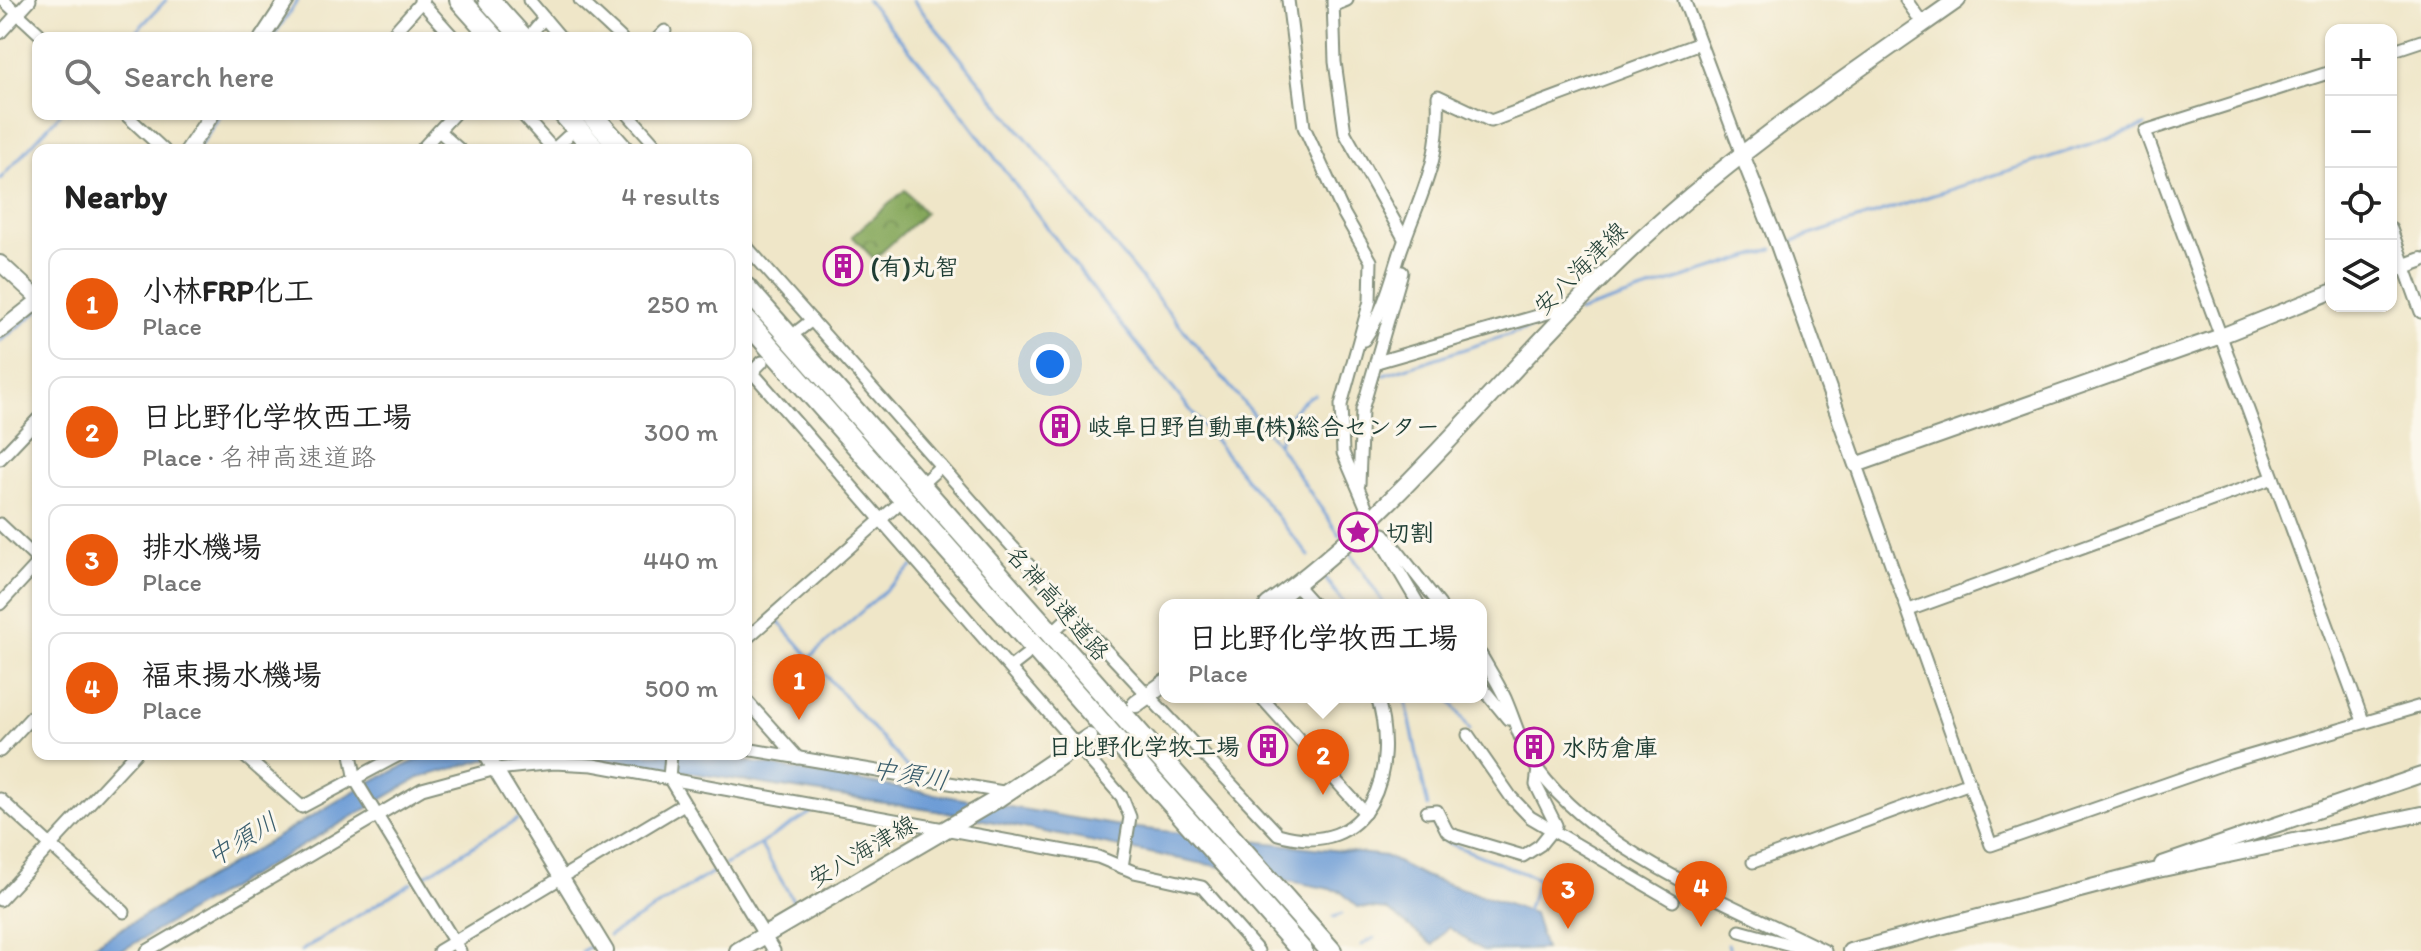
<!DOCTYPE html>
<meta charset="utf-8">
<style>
:root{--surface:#fff;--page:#f6f6f6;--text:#222;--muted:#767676;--line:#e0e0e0;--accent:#ea580c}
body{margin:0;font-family:Itim,"Klee One",sans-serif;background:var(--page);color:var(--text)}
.controls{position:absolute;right:24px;top:24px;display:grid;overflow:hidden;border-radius:16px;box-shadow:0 2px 6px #0004}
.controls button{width:72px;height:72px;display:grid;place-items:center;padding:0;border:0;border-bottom:2px solid var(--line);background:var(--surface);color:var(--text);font:40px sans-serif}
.you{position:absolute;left:1050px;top:364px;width:28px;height:28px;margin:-20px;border:6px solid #fff;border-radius:50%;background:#1a73e8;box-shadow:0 0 0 12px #1a73e833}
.badge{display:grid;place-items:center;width:52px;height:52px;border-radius:50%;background:var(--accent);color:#fff;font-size:26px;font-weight:700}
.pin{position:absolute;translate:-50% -66px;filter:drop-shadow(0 2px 4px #0008)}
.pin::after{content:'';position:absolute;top:42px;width:28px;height:24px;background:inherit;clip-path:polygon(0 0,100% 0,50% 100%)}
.popup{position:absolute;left:1159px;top:599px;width:328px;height:104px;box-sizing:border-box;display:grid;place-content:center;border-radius:16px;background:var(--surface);filter:drop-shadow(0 2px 6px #0005);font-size:26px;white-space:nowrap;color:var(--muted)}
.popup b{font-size:30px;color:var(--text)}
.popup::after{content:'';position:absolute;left:50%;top:100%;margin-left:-16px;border:16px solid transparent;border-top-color:var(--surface)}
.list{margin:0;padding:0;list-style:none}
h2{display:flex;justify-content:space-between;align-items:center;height:104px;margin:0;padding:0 32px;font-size:34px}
h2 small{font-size:26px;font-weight:400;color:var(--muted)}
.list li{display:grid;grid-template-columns:52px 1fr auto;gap:24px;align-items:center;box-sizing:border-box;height:112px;margin:0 16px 16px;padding:0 16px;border:2px solid var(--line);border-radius:16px}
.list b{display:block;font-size:30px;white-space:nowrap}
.list p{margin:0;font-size:26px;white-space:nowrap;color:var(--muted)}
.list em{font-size:26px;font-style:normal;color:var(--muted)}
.icon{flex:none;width:44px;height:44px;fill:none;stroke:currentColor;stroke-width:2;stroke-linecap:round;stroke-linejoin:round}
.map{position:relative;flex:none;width:2421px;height:951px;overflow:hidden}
.search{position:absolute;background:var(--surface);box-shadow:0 2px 6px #0004;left:32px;top:32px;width:720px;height:88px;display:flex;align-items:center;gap:20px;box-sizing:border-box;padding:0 28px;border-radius:16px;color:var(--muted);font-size:30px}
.panel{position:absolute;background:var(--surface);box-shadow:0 2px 6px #0004;left:32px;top:144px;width:720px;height:616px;border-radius:16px}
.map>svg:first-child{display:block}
</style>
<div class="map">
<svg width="2421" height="951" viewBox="0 0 2421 951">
<defs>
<pattern id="forest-crowns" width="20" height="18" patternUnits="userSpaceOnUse" patternTransform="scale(2)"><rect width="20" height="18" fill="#86a85c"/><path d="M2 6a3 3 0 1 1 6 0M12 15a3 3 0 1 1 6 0" fill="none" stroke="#6d8a4d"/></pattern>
</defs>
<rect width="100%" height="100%" fill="#fbf7ec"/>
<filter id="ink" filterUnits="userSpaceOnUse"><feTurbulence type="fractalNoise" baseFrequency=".0125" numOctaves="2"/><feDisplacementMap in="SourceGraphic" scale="16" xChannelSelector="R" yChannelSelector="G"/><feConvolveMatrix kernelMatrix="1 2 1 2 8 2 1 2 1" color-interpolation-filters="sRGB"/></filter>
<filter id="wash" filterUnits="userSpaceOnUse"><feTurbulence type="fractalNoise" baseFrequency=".006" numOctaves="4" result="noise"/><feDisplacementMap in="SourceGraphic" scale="32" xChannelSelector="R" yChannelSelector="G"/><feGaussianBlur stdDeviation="1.8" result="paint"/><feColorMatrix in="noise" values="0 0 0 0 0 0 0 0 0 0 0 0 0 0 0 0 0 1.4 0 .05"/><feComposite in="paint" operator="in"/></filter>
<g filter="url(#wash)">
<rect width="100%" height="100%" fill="#efe6c8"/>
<!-- forest -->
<polygon fill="url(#forest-crowns)" stroke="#527248" stroke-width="2" points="905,190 925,213 874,259 852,236"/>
<!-- water -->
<g fill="#6d9cd6" stroke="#466c85" stroke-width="2">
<polygon points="430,754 505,754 419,778 121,951 84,951 368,783"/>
<polygon points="571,754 702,754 1120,826 1385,856 1424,876 1534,913 1545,949 1483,951 1448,927 1433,945 1387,910 1358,907 1340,891 949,813"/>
</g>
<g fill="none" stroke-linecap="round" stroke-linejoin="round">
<!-- stream -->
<g stroke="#6d9cd6" stroke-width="3">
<polyline points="867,0 948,95 1106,306 1309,556"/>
<polyline points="913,0 1278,445 1340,536"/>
<polyline points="130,38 166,0"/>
<polyline points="272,38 298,0"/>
<polyline points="197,150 221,114"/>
<polyline points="0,179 60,114"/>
<polyline points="1783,244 2145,126"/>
<polyline points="1578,312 1773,249"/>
<polyline points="0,341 38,311"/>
<polyline points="1384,375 1548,322"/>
<path d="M1278,445C1283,423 1293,404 1315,394"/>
<polyline points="1349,551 1385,605"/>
<polyline points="1325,578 1345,605"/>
<polyline points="777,620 912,773"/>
<polyline points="810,657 913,566"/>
<polyline points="1405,697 1428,807"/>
<polyline points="1448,697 1470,730"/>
<polyline points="1430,814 1437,833 1446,842 1538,879 1526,914"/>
<polyline points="725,865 759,845"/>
<polyline points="421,878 518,819"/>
<polyline points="1677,898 1692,904"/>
<polyline points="797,907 760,844 817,809"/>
<polyline points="1334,917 1342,914"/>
<polyline points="609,936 718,869"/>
<polyline points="1728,944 1730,950"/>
<polyline points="1362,945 1374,938"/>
<polyline points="301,951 411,883"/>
<polyline points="582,951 594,944"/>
</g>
</g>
</g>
<g filter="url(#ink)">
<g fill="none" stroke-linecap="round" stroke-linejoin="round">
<defs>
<g id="minor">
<polyline points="3,0 44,38"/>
<polyline points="420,0 454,38"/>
<polyline points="529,0 561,38"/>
<polyline points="580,0 621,38"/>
<polyline points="1288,0 1304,127 1344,214 1371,261 1370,301 1341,405 1343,453 1380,539 1419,605"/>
<polyline points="1333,0 1335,62 1345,133 1405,240"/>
<polyline points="1684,0 1741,152"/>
<polyline points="1906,0 1923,24"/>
<polyline points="1335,5 1347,0"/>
<polyline points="534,30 544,18"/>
<polyline points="0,33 30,0"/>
<polyline points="389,38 423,0"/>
<polyline points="658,38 665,31"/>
<polyline points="2391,51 2421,41"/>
<polyline points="2331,72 2145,131 2363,721"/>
<polyline points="125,114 164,150"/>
<polyline points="522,114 554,150"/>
<polyline points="628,114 660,150"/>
<polyline points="439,131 460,150"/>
<polyline points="421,150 454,114"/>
<polyline points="553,150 567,137"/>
<polyline points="2391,229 2421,312"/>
<path d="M746,246L1072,614L1278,834C1371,861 1400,770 1377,697"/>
<polyline points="799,330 812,320"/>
<path d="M1364,340C1385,309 1390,284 1401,250C1422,190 1441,162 1438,96L1491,121L1700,43"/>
<polyline points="1377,362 1572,306"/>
<polyline points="746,365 1122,797 1130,817 1122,867"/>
<polyline points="746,378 762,362"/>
<polyline points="0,459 38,419"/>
<polyline points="1856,465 1991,845 2229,762 2421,706"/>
<polyline points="928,478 941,466"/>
<polyline points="1359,484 1362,410 1402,272"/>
<polyline points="0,524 38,560"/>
<polyline points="1384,534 1440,605"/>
<polyline points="1296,585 1314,605"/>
<polyline points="0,604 38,563"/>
<polyline points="1909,610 2273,478"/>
<polyline points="1059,626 1072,614"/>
<polyline points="746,639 895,507"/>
<path d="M1481,655C1489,669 1498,683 1505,698C1516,723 1521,747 1538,770C1600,854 1732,904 1825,951"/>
<polyline points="1011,667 1025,656"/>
<polyline points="1481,686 1508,719"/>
<polyline points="1261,697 1365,813"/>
<polyline points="746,700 798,758"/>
<polyline points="1468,735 1511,797 1530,817 1673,901"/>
<polyline points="746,749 1009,793"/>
<polyline points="0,751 38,710"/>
<polyline points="242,754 302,807 401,754"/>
<polyline points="351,754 356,781 460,951"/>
<polyline points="671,754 669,778 774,951"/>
<polyline points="0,799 124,912"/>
<polyline points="1427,812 1437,811 1447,831 1456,836 1523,856 1540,845 1556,825 1536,785 1538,769"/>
<polyline points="1753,862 1970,783"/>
<polyline points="0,900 135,754"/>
<polyline points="1740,931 1813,951"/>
<polyline points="147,951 422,789 496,769 554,763 593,765 1098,857 1134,872 1202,887 1258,951"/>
<polyline points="439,951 684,804"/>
</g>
<g id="tertiary">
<polyline points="262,38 287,0"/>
<polyline points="188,150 212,114"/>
<polyline points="1741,152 1778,245 1856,465 2221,336 2331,292"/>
<polyline points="0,263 38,298"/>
<polyline points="2391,271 2421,260"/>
<polyline points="0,331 38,301"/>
<polyline points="486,754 606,951"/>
<polyline points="2162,864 2421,775"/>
<polyline points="1850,951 2144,873 2421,814"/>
</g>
<g id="secondary">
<path d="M1268,605C1405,507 1505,369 1626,254C1727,157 1843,80 1957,0"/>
<polyline points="1136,704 1165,683"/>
<polyline points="738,951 999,798 1089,737"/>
</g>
<g id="motorway">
<polyline points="460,0 494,38"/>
<polyline points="489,0 523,38"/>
<polyline points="564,114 596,150"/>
<polyline points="591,114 623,150"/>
<polyline points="746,288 1331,951"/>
<polyline points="746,320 1302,951"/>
</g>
</defs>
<!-- minor casing -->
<use href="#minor" stroke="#87927e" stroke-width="15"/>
<!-- tertiary casing -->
<use href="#tertiary" stroke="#87927e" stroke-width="18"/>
<!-- secondary casing -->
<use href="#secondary" stroke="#87927e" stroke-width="20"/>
<!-- motorway casing -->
<use href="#motorway" stroke="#87927e" stroke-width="24"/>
<!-- minor -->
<use href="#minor" stroke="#fff" stroke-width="11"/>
<!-- tertiary -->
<use href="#tertiary" stroke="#fff" stroke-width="14"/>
<!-- secondary -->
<use href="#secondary" stroke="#fff" stroke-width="16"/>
<!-- motorway -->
<use href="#motorway" stroke="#fff" stroke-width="20"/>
</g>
</g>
<!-- icons -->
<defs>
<symbol id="building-ring" viewBox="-11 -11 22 22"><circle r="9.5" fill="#fbf7ec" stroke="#b5179e" stroke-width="1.5"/><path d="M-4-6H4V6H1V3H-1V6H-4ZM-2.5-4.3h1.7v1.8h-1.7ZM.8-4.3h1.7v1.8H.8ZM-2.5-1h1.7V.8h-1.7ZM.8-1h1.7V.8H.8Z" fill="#b5179e"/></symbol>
<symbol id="sight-ring" viewBox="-11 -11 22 22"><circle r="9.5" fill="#fbf7ec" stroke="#b5179e" stroke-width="1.5"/><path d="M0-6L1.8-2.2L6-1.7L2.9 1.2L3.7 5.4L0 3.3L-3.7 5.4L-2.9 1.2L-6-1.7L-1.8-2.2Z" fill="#b5179e"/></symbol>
</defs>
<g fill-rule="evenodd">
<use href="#building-ring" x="821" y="244" width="44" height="44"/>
<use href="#building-ring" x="1038" y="404" width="44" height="44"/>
<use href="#sight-ring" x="1336" y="510" width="44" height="44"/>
<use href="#building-ring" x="1246" y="724" width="44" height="44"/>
<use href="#building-ring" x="1512" y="725" width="44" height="44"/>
</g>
<g text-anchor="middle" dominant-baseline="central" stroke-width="6" stroke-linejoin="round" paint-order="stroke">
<!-- poi labels -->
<g font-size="24" font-weight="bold" fill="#1f3d34" stroke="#fbf7ec" text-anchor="start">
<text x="871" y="266">(有)丸智</text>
<text x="1088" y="426">岐阜日野自動車(株)総合センター</text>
<text x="1386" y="532">切割</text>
<text x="1240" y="746" text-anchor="end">日比野化学牧工場</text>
<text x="1562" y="747">水防倉庫</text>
</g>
<!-- street labels -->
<g font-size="24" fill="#1f3d34" stroke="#fbf7ec">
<text transform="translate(1580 268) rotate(-45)">安八海津線</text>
<text transform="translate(1058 603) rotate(49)">名神高速道路</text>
<text transform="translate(862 851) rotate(-30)">安八海津線</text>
</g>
<!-- water labels -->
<g font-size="26" font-style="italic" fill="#3a5e6d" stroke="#fbf7ec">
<text transform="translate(910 774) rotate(10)">中須川</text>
<text transform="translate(242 839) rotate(-31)">中須川</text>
</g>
</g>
</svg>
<div class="controls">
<button>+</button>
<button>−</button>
<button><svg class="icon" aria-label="locate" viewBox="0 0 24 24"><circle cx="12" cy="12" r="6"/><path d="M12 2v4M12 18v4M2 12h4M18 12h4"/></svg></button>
<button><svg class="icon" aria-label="layers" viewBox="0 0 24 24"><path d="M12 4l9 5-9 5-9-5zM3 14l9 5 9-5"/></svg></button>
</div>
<div class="you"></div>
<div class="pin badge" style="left:799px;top:720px">1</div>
<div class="pin badge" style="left:1323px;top:795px">2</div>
<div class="popup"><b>日比野化学牧西工場</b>Place</div>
<div class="pin badge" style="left:1568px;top:929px">3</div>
<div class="pin badge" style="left:1701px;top:927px">4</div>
<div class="search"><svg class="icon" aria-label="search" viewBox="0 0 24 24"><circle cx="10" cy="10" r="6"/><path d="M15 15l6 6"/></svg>Search here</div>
<section class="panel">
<h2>Nearby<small>4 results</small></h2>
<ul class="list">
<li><span class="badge">1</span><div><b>小林FRP化工</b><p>Place</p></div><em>250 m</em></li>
<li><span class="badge">2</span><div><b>日比野化学牧西工場</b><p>Place · 名神高速道路</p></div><em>300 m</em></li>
<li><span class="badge">3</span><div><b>排水機場</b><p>Place</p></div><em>440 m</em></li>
<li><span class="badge">4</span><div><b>福束揚水機場</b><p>Place</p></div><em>500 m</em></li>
</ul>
</section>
</div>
